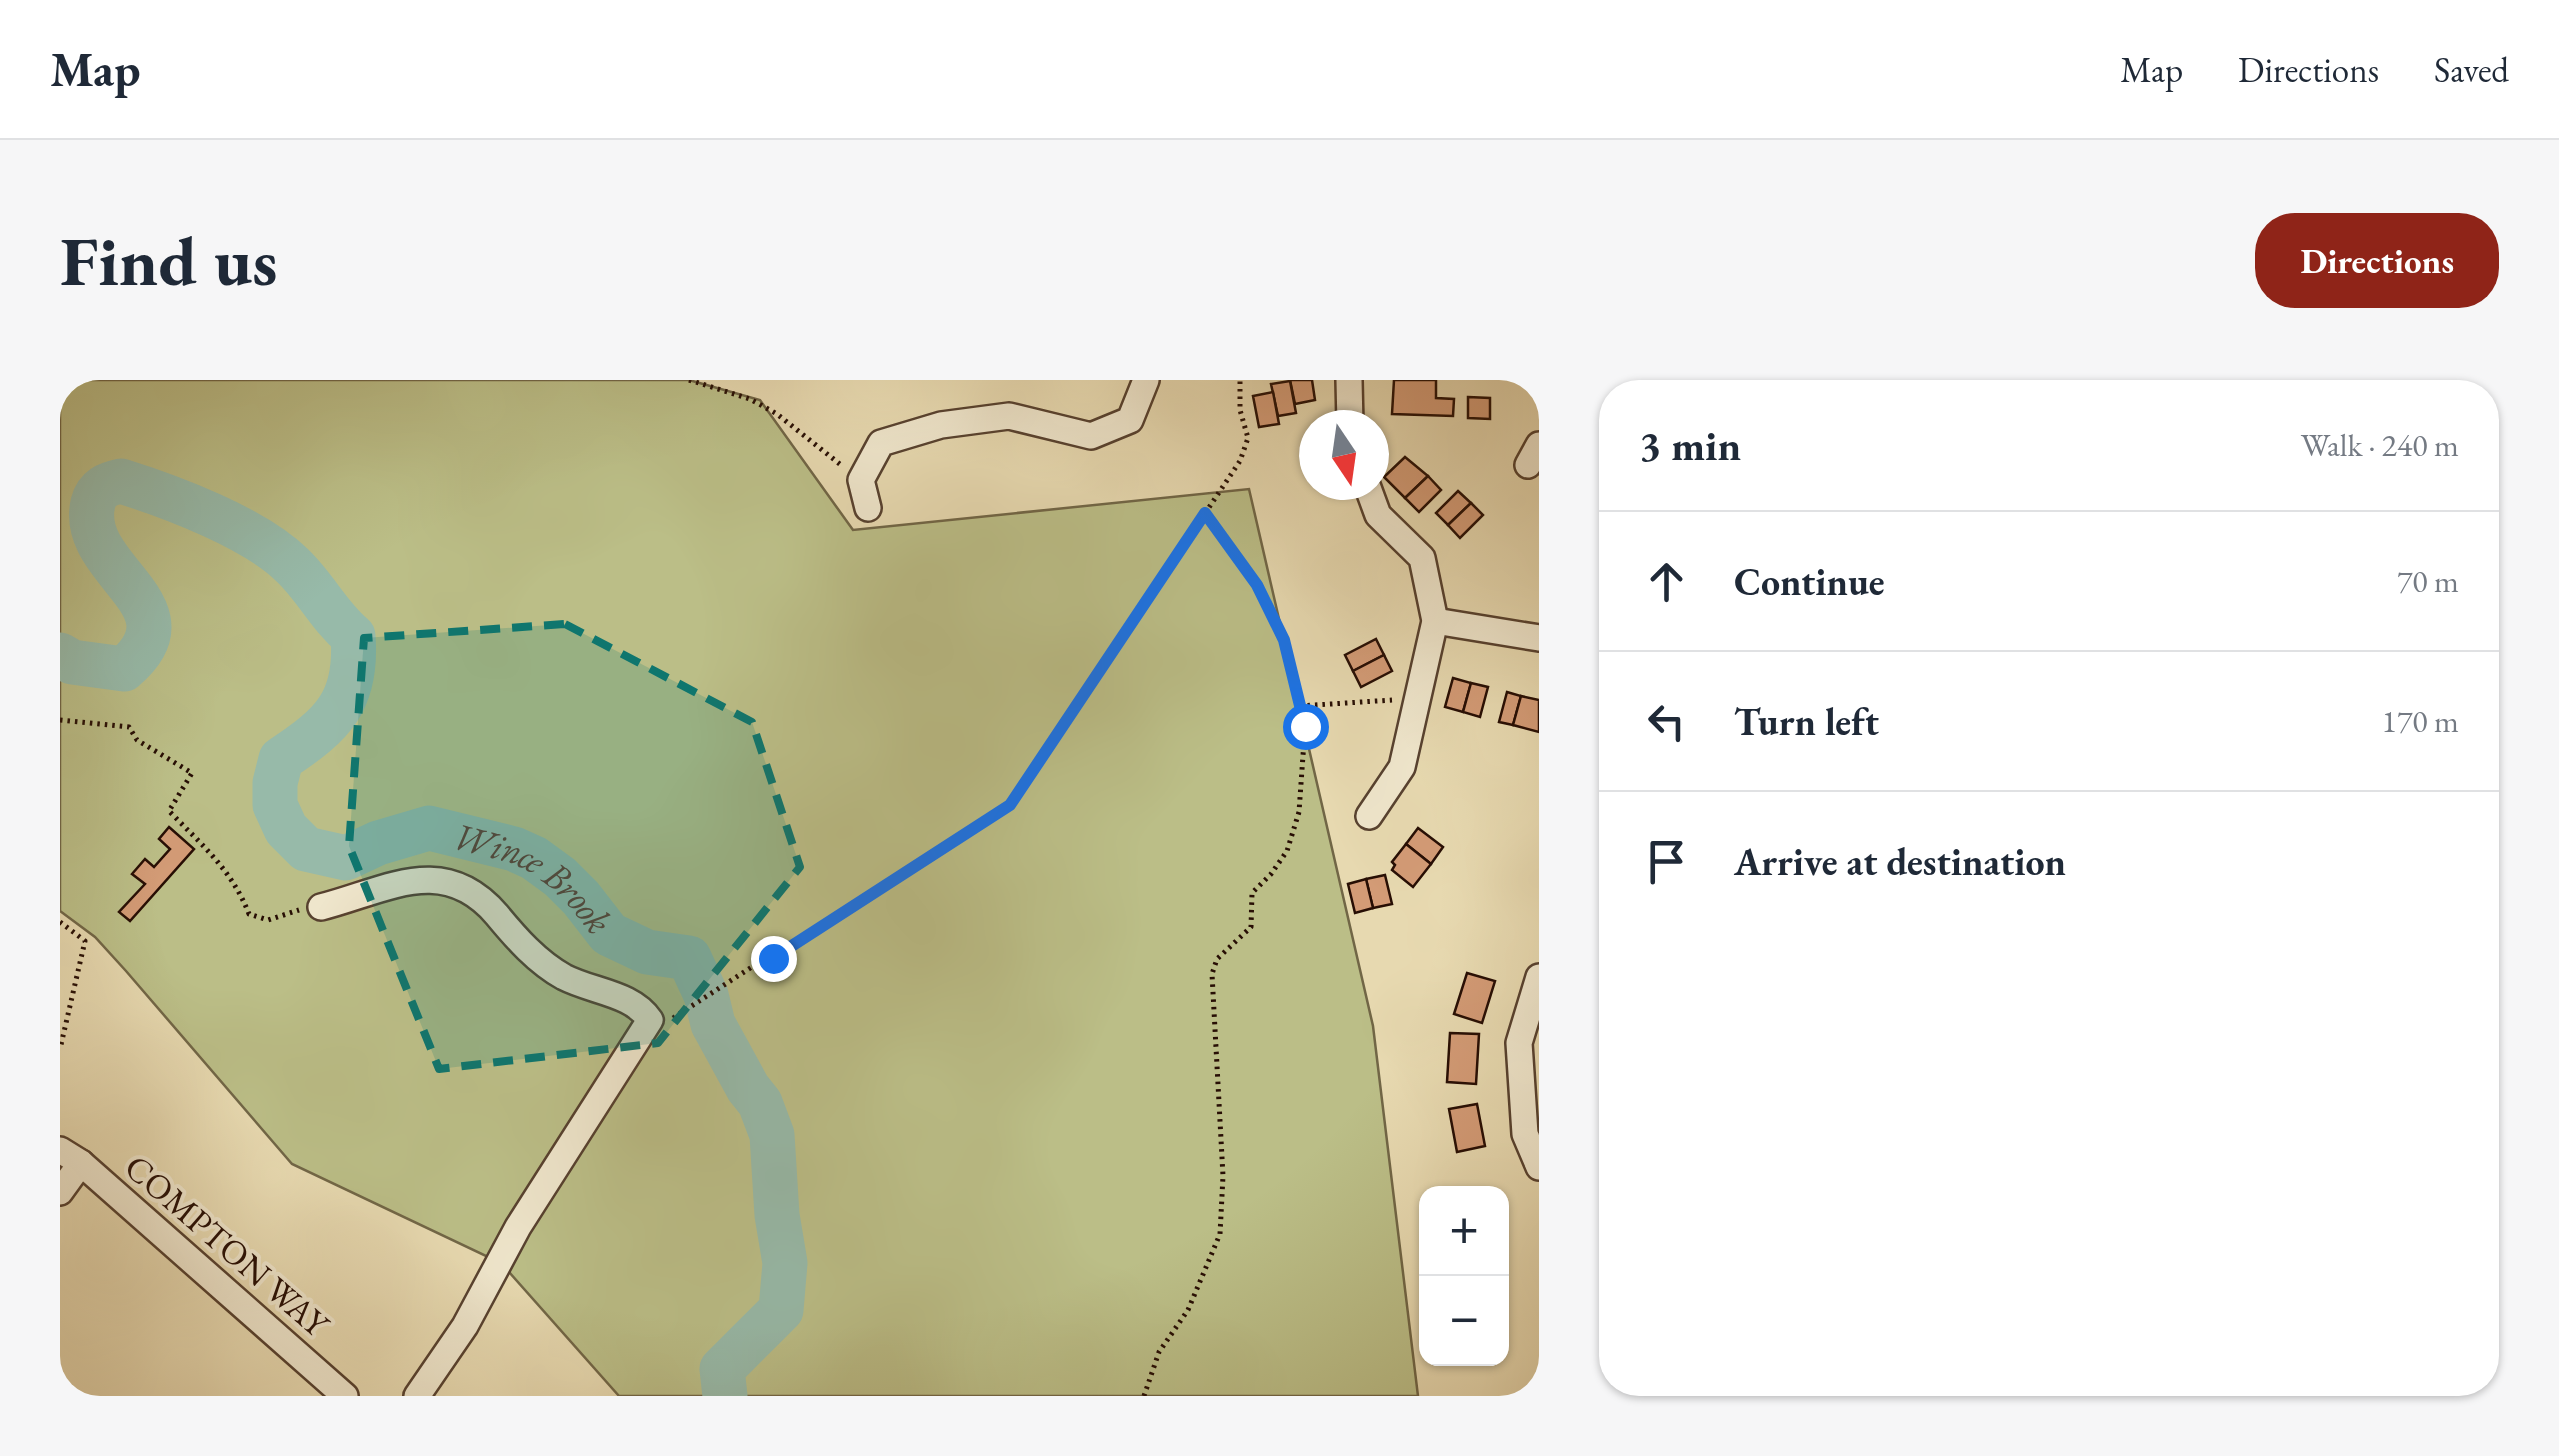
<!DOCTYPE html>
<meta charset="utf-8">
<style>
:root{--surface:#fff;--page:#f6f6f7;--text:#1f2937;--muted:#747a83;--line:#e0e1e3;--accent:#8f2418}
body{margin:0;font-family:"EB Garamond",serif;background:var(--page);color:var(--text)}
.controls{position:absolute;right:30px;bottom:30px;display:grid;overflow:hidden;border-radius:20px;box-shadow:0 2px 8px #0004}
.controls button{width:90px;height:90px;display:grid;place-items:center;padding:0;border:0;border-bottom:2px solid var(--line);background:var(--surface);color:var(--text);font:50px sans-serif}
.compass{position:absolute;left:1239px;top:30px;width:90px;height:90px;border-radius:50%;background:var(--surface);box-shadow:0 2px 8px #0004;rotate:167deg}
.stop{position:absolute;width:30px;height:30px;margin:-22px;border:8px solid #1a73e8;border-radius:50%;background:#fff}
.stop.end{background:#1a73e8;border-color:#fff;box-shadow:0 2px 10px #0008}
.list{margin:0;padding:0;list-style:none}
h2{display:flex;justify-content:space-between;align-items:center;height:130px;margin:0;padding:0 40px;font-size:42px}
h2 small{font-size:32px;font-weight:400;color:var(--muted)}
.list li{display:grid;grid-template-columns:65px 1fr auto;gap:30px;align-items:center;box-sizing:border-box;height:140px;padding:0 40px;border-top:2px solid var(--line)}
.list b{display:block;font-size:38px;white-space:nowrap}
.list em{font-size:32px;font-style:normal;color:var(--muted)}
.icon{flex:none;width:55px;height:55px;fill:none;stroke:currentColor;stroke-width:2;stroke-linecap:round;stroke-linejoin:round}
.map{position:relative;flex:none;width:1479px;height:1016px;overflow:hidden;border-radius:40px}
header{display:flex;align-items:center;gap:60px;box-sizing:border-box;height:140px;padding:0 50px;background:var(--surface);border-bottom:2px solid var(--line)}
header strong{font-size:48px}
nav{display:flex;gap:55px;margin-inline-start:auto;font-size:35px}
.intro{display:flex;align-items:center;justify-content:space-between;box-sizing:border-box;height:240px;padding:0 60px}
h1{margin:0;font-size:70px}
.button{padding:25px 45px;border-radius:40px;background:var(--accent);color:#fff;font-size:35px;font-weight:700}
main{display:flex;gap:60px;padding:0 60px}
aside{flex:1;background:var(--surface);border-radius:40px;box-shadow:0 2px 8px #0004}
.map>svg:first-child{display:block}
</style>
<header>
<strong>Map</strong>
<nav><a>Map</a><a>Directions</a><a>Saved</a></nav>
</header>
<div class="intro"><h1>Find us</h1><a class="button">Directions</a></div>
<main>
<div class="map">
<svg width="1479" height="1016" viewBox="0 0 1479 1016">
<rect width="100%" height="100%" fill="#e7d9b0"/>
<filter id="stains"><feTurbulence type="fractalNoise" baseFrequency=".002" numOctaves="4"/><feColorMatrix values="0 0 0 0 .2 0 0 0 0 .09 0 0 0 0 .02 0 0 0 .5 -.17"/></filter>
<radialGradient id="worn" r=".72"><stop offset=".6" stop-color="#630" stop-opacity="0"/><stop offset="1" stop-color="#630" stop-opacity=".3"/></radialGradient>
<!-- green -->
<polygon fill="#bbbe87" stroke="#716646" stroke-width="2.5" points="0,0 629,0 700,20 793,150 1189,109 1313,646 1358,1016 559,1016 441,883 232,784 66,591 35,557 0,531"/>
<g fill="none" stroke-linecap="round" stroke-linejoin="round">
<!-- river -->
<path stroke="#97baa9" stroke-width="45" id="s1" d="M0,275L12,282L64,289C140,225 17,191 33,123C37,108 47,104 61,101C112,117 195,148 233,186C256,208 269,236 293,256C298,321 273,345 221,379L215,403V425L226,449L246,469L286,478L318,463L369,448L454,469L474,478L500,497L521,518L549,554L587,572L629,578L646,615L653,644L688,708L700,723L712,755L717,835L725,883L721,930L662,989L665,1016"/>
</g>
<!-- building -->
<g fill="#d39b76" stroke="#270e04" stroke-width="2.5">
<polygon points="1252,0 1255,20 1235,24 1230,0"/>
<polygon points="1334,0 1376,0 1376,18 1394,19 1393,36 1332,34"/>
<polygon points="1230,1 1236,33 1218,36 1211,4"/>
<polygon points="1213,12 1219,44 1199,47 1193,16"/>
<polygon points="1408,17 1430,18 1430,39 1408,38"/>
<polygon points="1345,77 1368,96 1345,118 1324,97"/>
<polygon points="1368,96 1381,110 1359,132 1345,118"/>
<polygon points="1398,111 1411,123 1388,145 1376,133"/>
<polygon points="1411,123 1423,135 1400,158 1388,145"/>
<polygon points="1316,259 1324,275 1293,291 1285,275"/>
<polygon points="1324,275 1332,291 1301,307 1293,291"/>
<polygon points="1393,298 1411,303 1403,332 1385,327"/>
<polygon points="1411,303 1428,307 1420,337 1403,332"/>
<polygon points="1447,312 1461,316 1453,345 1439,342"/>
<polygon points="1461,316 1479,320 1479,352 1453,345"/>
<polygon points="109,447 134,469 70,541 59,532 85,504 72,494 85,479 94,487 110,469 99,459"/>
<polygon points="1358,448 1383,467 1371,484 1346,464"/>
<polygon points="1346,464 1371,484 1353,507 1332,490 1335,485 1332,482"/>
<polygon points="1325,495 1332,524 1313,528 1306,499"/>
<polygon points="1306,499 1313,528 1295,533 1288,504"/>
<polygon points="1407,593 1435,601 1422,643 1394,634"/>
<polygon points="1390,653 1419,654 1416,704 1387,702"/>
<polygon points="1417,724 1425,766 1397,772 1389,729"/>
</g>
<g fill="none" stroke-linecap="round" stroke-linejoin="round">
<defs>
<g id="minor">
<polyline points="1289,0 1290,45"/>
<polyline points="1468,85 1479,65"/>
<polyline points="1307,105 1318,135 1362,178 1375,241 1342,387 1309,436"/>
<polyline points="808,128 801,100 821,63 881,45 949,36 1031,56 1070,40 1086,0"/>
<polyline points="1375,241 1479,258"/>
<path d="M261,527C325,511 383,472 437,535C456,558 477,582 504,597C533,612 572,613 590,640L458,847L405,946L357,1016"/>
<polyline points="1479,597 1459,663 1465,754 1479,787"/>
<polyline points="0,770 21,783 285,1016"/>
<polyline points="0,812 21,783"/>
</g>
</defs>
<!-- minor casing -->
<use href="#minor" stroke="#57412f" stroke-width="30"/>
<!-- path -->
<g stroke="#270e04" stroke-width="5" stroke-dasharray="2.5 5" stroke-linecap="butt">
<polyline points="629,0 690,19 717,34 781,85"/>
<polyline points="1240,326 1332,320"/>
<path d="M0,340L69,347L77,360L132,393L109,431C141,464 172,490 189,534L208,540L239,530"/>
<polyline points="0,542 25,561 0,669"/>
<polyline points="613,638 698,583 713,578 950,425 1180,81 1188,58 1180,30 1180,0"/>
<polyline points="1084,1016 1099,972 1128,930 1160,854 1163,796 1152,594 1157,579 1191,547 1192,513 1211,494 1227,471 1239,432 1245,347 1224,260 1197,205 1145,133"/>
</g>
<!-- minor -->
<use href="#minor" stroke="#efe6cc" stroke-width="25"/>
</g>
<g fill="none" stroke-linecap="round" stroke-linejoin="round">
<!-- route -->
<polyline stroke="#1a73e8" stroke-width="12" points="713,578 950,425 1145,133 1197,205 1224,260 1245,346"/>
</g>
<!-- marked area -->
<path fill="#0f766e" fill-opacity="0.2" stroke="#0f766e" stroke-width="8" stroke-dasharray="20 12" stroke-linejoin="round" d="M505,244L692,342L740,487L598,663L379,689L289,466L304,258Z"/>
<g text-anchor="middle" dominant-baseline="central" stroke-width="8" stroke-linejoin="round" paint-order="stroke">
<!-- street labels -->
<g font-size="35" fill="#270e04" stroke="#efe6cc">
<text transform="translate(167 865) rotate(41)">COMPTON WAY</text>
</g>
<!-- water labels -->
<g font-size="38" font-style="italic" fill="#4e4a3e" stroke="#efe6cc">
<text stroke="none"><textPath href="#s1" startOffset="1082">Wince Brook</textPath></text>
</g>
</g>
<rect width="100%" height="100%" filter="url(#stains)"/>
<rect width="100%" height="100%" fill="url(#worn)"/>
</svg>
<div class="controls">
<button>+</button>
<button>−</button>
</div>
<svg class="compass" viewBox="-18 -18 36 36"><path d="M0-13l5 13h-10z" fill="#e53935"/><path d="M0 13l5-13h-10z" fill="#747a83"/></svg>
<div class="stop" style="left:1245px;top:346px"></div>
<div class="stop end" style="left:713px;top:578px"></div>
</div>
<aside>
<h2>3 min<small>Walk · 240 m</small></h2>
<ul class="list">
<li><svg class="icon" aria-label="ahead" viewBox="0 0 24 24"><path d="M12 20V5M6 11l6-6 6 6"/></svg><div><b>Continue</b></div><em>70 m</em></li>
<li><svg class="icon" aria-label="left" viewBox="0 0 24 24"><path d="M17 20v-9H6M10 6l-5 5 5 5"/></svg><div><b>Turn left</b></div><em>170 m</em></li>
<li><svg class="icon" aria-label="arrive" viewBox="0 0 24 24"><path d="M6 21V4h12l-3 4 3 4H6"/></svg><div><b>Arrive at destination</b></div></li>
</ul>
</aside>
</main>
